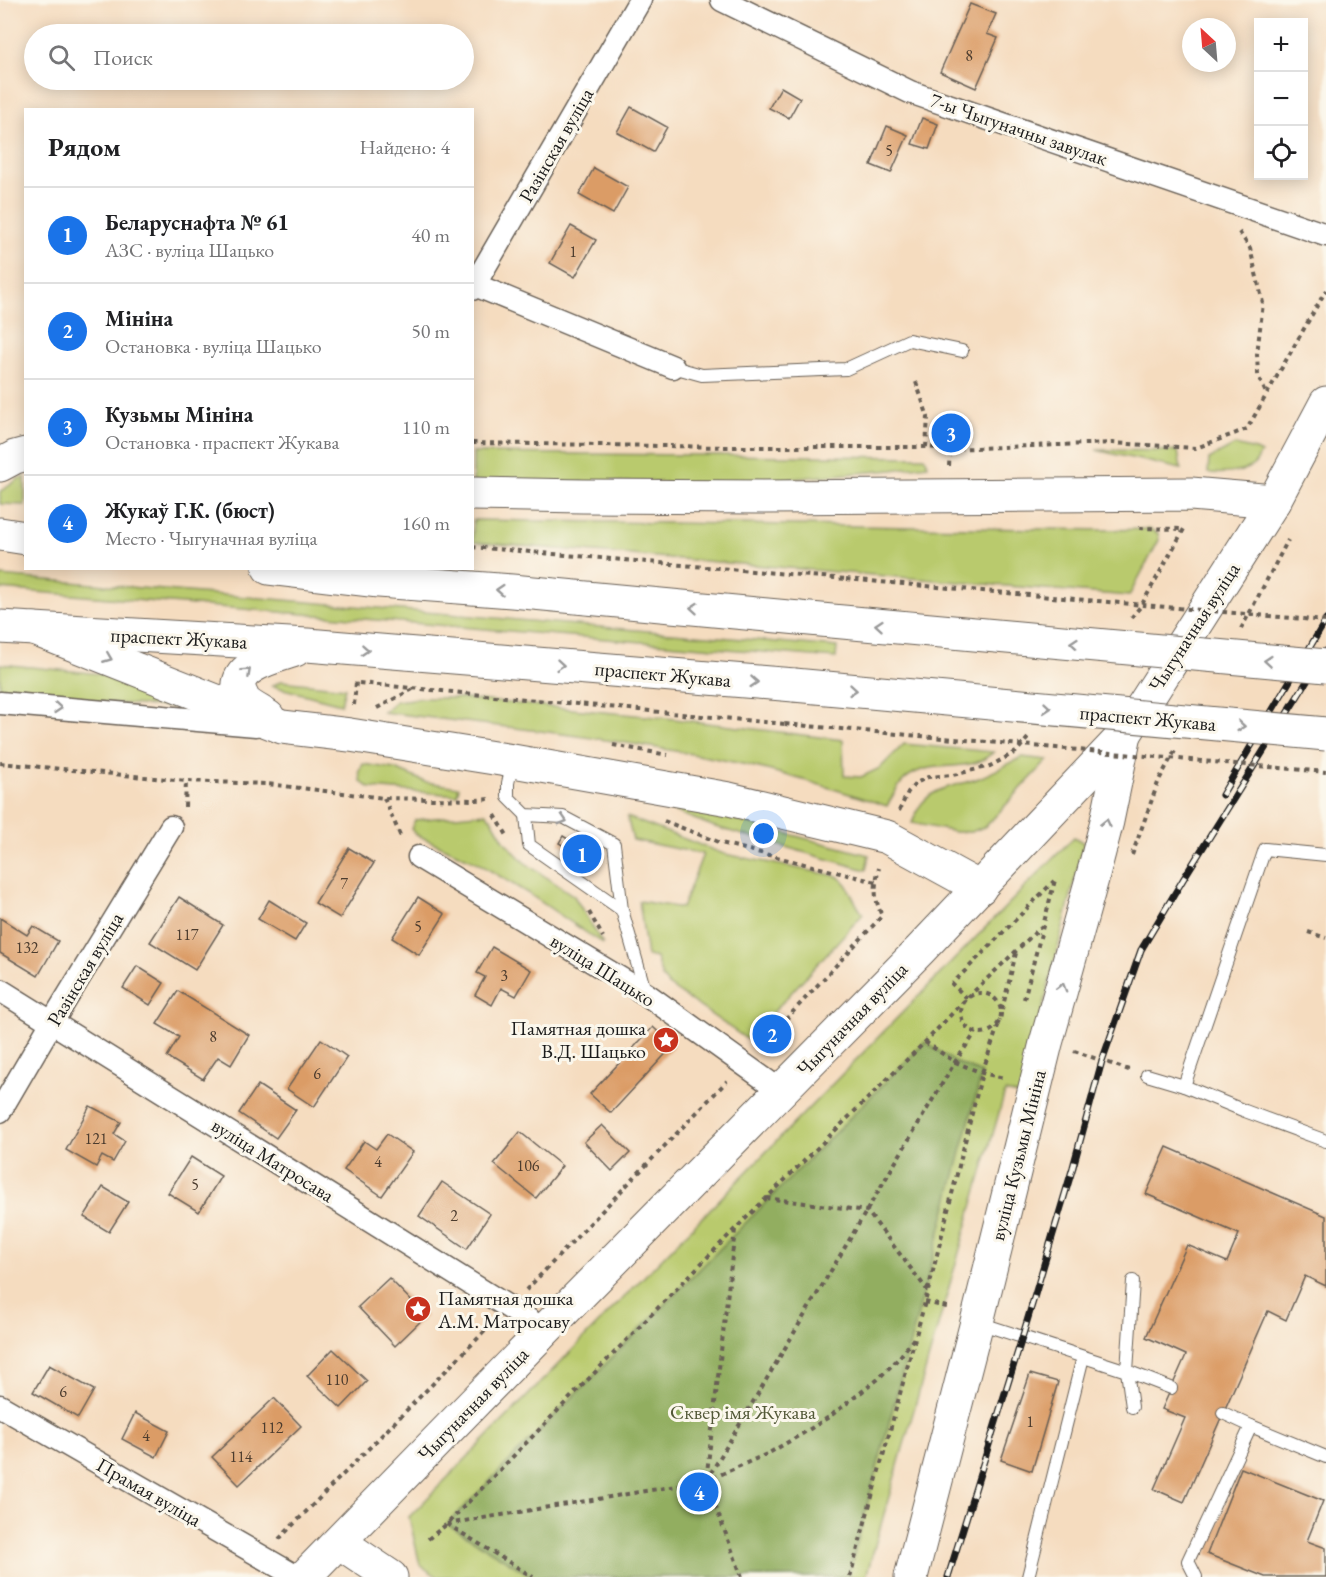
<!DOCTYPE html>
<html lang="ru">
<meta charset="utf-8">
<style>
:root{--surface:#fff;--page:#f2f2f2;--text:#202124;--muted:#757577;--line:#e0e0e0;--accent:#1a73e8}
body{margin:0;font-family:"EB Garamond",serif;background:var(--page);color:var(--text)}
.controls{position:absolute;right:18px;top:18px;display:grid;overflow:hidden;border-radius:0px;box-shadow:0 3px 15px #0003}
.controls button{width:54px;height:54px;display:grid;place-items:center;padding:0;border:0;border-bottom:2px solid var(--line);background:var(--surface);color:var(--text);font:30px sans-serif}
.compass{position:absolute;left:1182px;top:18px;width:54px;height:54px;border-radius:50%;background:var(--surface);box-shadow:0 3px 15px #0003;rotate:334deg}
.you{position:absolute;left:764px;top:834px;width:21px;height:21px;margin:-15px;border:4px solid #fff;border-radius:50%;background:#1a73e8;box-shadow:0 0 0 9px #1a73e833}
.badge{display:grid;place-items:center;width:39px;height:39px;border-radius:50%;background:var(--accent);color:#fff;font-size:20px;font-weight:700}
.pin{position:absolute;translate:-50% -50%;border:3px solid #fff;box-shadow:0 2px 6px #0006}
.list{margin:0;padding:0;list-style:none}
h2{display:flex;justify-content:space-between;align-items:center;height:78px;margin:0;padding:0 24px;font-size:26px}
h2 small{font-size:20px;font-weight:400;color:var(--muted)}
.list li{display:grid;grid-template-columns:39px 1fr auto;gap:18px;align-items:center;box-sizing:border-box;height:96px;padding:0 24px;border-top:2px solid var(--line)}
.list b{display:block;font-size:22px;white-space:nowrap}
.list p{margin:0;font-size:20px;white-space:nowrap;color:var(--muted)}
.list em{font-size:20px;font-style:normal;color:var(--muted)}
.icon{flex:none;width:33px;height:33px;fill:none;stroke:currentColor;stroke-width:2;stroke-linecap:round;stroke-linejoin:round}
.map{position:relative;flex:none;width:1326px;height:1577px;overflow:hidden}
.search{position:absolute;background:var(--surface);box-shadow:0 3px 15px #0003;left:24px;top:24px;width:450px;height:66px;display:flex;align-items:center;gap:15px;box-sizing:border-box;padding:0 21px;border-radius:33px;color:var(--muted);font-size:22px}
.panel{position:absolute;background:var(--surface);box-shadow:0 3px 15px #0003;left:24px;top:108px;width:450px;height:462px;border-radius:0px}
.map>svg:first-child{display:block}
</style>
<div class="map">
<svg width="1326" height="1577" viewBox="0 0 1326 1577">
<rect width="100%" height="100%" fill="#fbf7ec"/>
<filter id="ink" filterUnits="userSpaceOnUse"><feTurbulence type="fractalNoise" baseFrequency=".0167" numOctaves="2"/><feDisplacementMap in="SourceGraphic" scale="12" xChannelSelector="R" yChannelSelector="G"/><feConvolveMatrix kernelMatrix="1 2 1 2 8 2 1 2 1" color-interpolation-filters="sRGB"/></filter>
<filter id="wash" filterUnits="userSpaceOnUse"><feTurbulence type="fractalNoise" baseFrequency=".008" numOctaves="4" result="noise"/><feDisplacementMap in="SourceGraphic" scale="24" xChannelSelector="R" yChannelSelector="G"/><feGaussianBlur stdDeviation="1.35" result="paint"/><feColorMatrix in="noise" values="0 0 0 0 0 0 0 0 0 0 0 0 0 0 0 0 0 1.4 0 .05"/><feComposite in="paint" operator="in"/></filter>
<g filter="url(#wash)">
<rect width="100%" height="100%" fill="#f5dcbf"/>
<!-- green -->
<g fill="#b9ca6d" stroke="#6a7344" stroke-width="1.5">
<path d="M1235,445L1255,450L1261,453C1259,456 1258,459 1256,462C1248,474 1221,474 1208,473L1209,459Z"/>
<polygon points="1096,450 1178,451 1181,469"/>
<polygon points="473,453 925,457 928,465 892,470 745,483 473,482"/>
<polygon points="25,477 25,505 0,504 0,492 20,478"/>
<polygon points="473,520 1106,530 1149,529 1158,533 1159,540 1129,596 473,542"/>
<polygon points="0,576 837,647 836,658 0,589"/>
<polygon points="0,664 101,674 177,700 184,708 0,695"/>
<polygon points="281,681 345,688 341,704 272,686"/>
<path d="M422,698H458L666,718L843,740L844,776L861,777L880,768L904,744L994,752C989,755 984,760 978,762C954,770 927,761 905,779C898,785 892,797 887,806C841,791 794,776 747,765C627,739 505,727 383,712L396,701Z"/>
<path d="M1022,757L1048,760L986,826L971,832H955L912,823C915,816 918,807 923,802C938,785 960,786 979,778C994,772 1008,764 1022,757Z"/>
<polygon points="363,764 395,769 426,782 459,787 457,795 370,788 361,782 359,771"/>
<polygon points="647,797 869,855 866,870 715,827 647,801"/>
<polygon points="486,813 491,818 505,842 524,862 574,896 603,944 529,894 478,863 417,835 411,829 415,820"/>
<path d="M627,817L724,854L837,876C848,883 849,891 855,901C857,906 860,910 863,914L748,1040L668,985L662,977L656,958L647,956L639,901L682,908L703,854L633,840Z"/>
<polygon points="1074,837 1084,843 1021,1096 1005,1092 866,1577 438,1577 420,1565 409,1517"/>
</g>
<!-- forest -->
<polygon fill="#92ae60" stroke="#57653e" stroke-width="1.5" points="925,1042 955,1062 982,1073 848,1577 533,1577 447,1524"/>
<g id="blocks">
<!-- building -->
<g fill="#db9c66">
<polygon points="970,4 996,14 987,34 998,38 976,88 940,72"/>
<polygon points="781,87 800,98 789,118 769,108"/>
<polygon points="631,107 667,127 653,152 617,132"/>
<polygon points="922,118 938,124 929,149 912,144"/>
<polygon points="887,126 908,135 891,173 871,165"/>
<polygon points="594,168 628,187 613,214 579,195"/>
<polygon points="571,226 596,240 575,277 550,263"/>
<polygon points="563,836 593,855 589,861 559,843"/>
<polygon points="349,848 374,863 340,918 315,903"/>
<polygon points="179,897 223,925 195,970 150,942"/>
<polygon points="418,897 445,914 419,955 392,938"/>
<polygon points="269,900 306,923 295,941 258,919"/>
<polygon points="0,918 27,935 33,926 58,941 38,976 0,953"/>
<polygon points="492,947 531,970 516,996 501,988 492,1005 475,995 485,977 477,973"/>
<polygon points="137,966 164,983 150,1005 123,988"/>
<polygon points="178,991 249,1035 231,1065 218,1057 203,1079 167,1057 179,1037 157,1024"/>
<polygon points="653,1027 673,1046 611,1113 590,1094"/>
<polygon points="321,1039 347,1057 314,1107 287,1089"/>
<polygon points="258,1085 296,1110 276,1138 239,1113"/>
<polygon points="90,1106 121,1122 114,1134 125,1141 113,1162 102,1156 96,1167 66,1150"/>
<polygon points="602,1125 630,1153 612,1171 584,1142"/>
<polygon points="520,1132 562,1166 536,1198 494,1164"/>
<polygon points="387,1134 413,1152 382,1196 344,1170 364,1141 376,1149"/>
<polygon points="1167,1147 1326,1216 1326,1286 1305,1276 1286,1320 1268,1311 1184,1502 1154,1489 1185,1418 1162,1409 1186,1355 1146,1337 1187,1245 1227,1262 1239,1234 1146,1194"/>
<polygon points="191,1157 221,1176 199,1212 168,1193"/>
<polygon points="442,1182 490,1214 467,1249 419,1216"/>
<polygon points="103,1187 128,1202 109,1232 84,1217"/>
<polygon points="389,1278 426,1316 395,1346 358,1307"/>
<polygon points="333,1349 367,1381 341,1408 307,1376"/>
<polygon points="49,1365 94,1390 78,1418 33,1392"/>
<polygon points="1030,1374 1058,1382 1032,1471 1001,1460"/>
<polygon points="274,1398 301,1426 239,1485 212,1457"/>
<polygon points="135,1413 169,1431 156,1457 122,1439"/>
<polygon points="1241,1468 1323,1501 1307,1541 1326,1548 1326,1577 1265,1577 1207,1554"/>
</g>
</g>
</g>
<g filter="url(#ink)">
<use href="#blocks" fill-opacity="0" stroke="#685f55" stroke-width="1.5"/>
<g fill="none" stroke-linecap="round" stroke-linejoin="round">
<defs>
<g id="lane">
<polyline points="673,367 702,375 846,369 909,340 962,351"/>
<polyline points="513,762 508,783 508,797 526,815 563,817 614,844 622,910 645,991"/>
<polyline points="526,815 529,845 622,910"/>
<polyline points="1326,855 1265,849 1184,1086 1245,1111 1326,1141"/>
<polyline points="1147,1075 1184,1086"/>
<polyline points="979,1323 1127,1371 1171,1388"/>
<polyline points="1132,1407 1127,1371 1133,1281"/>
<polyline points="1223,1413 1251,1426"/>
<polyline points="1028,1577 1083,1357"/>
<polyline points="1196,1577 1188,1561 1251,1426 1326,1457"/>
</g>
<g id="street">
<polyline points="722,0 910,92 1326,235"/>
<polyline points="475,285 673,367"/>
<polyline points="472,289 640,0"/>
<polyline points="0,703 256,725"/>
<polyline points="419,857 646,994 781,1091"/>
<polyline points="0,990 545,1330"/>
<polyline points="0,1111 52,1022 171,827"/>
<polyline points="0,1406 297,1577"/>
</g>
<g id="secondary">
<polyline points="339,1542 391,1577"/>
<polyline points="304,1577 545,1330 920,950 1125,734 1274,501 1326,403"/>
<polyline points="911,1577 977,1322 1046,1043 1092,879 1107,821 1125,734"/>
</g>
<g id="primary">
<polyline points="0,465 15,457 26,454"/>
<polyline points="472,494 583,496 764,497 1191,494 1274,501"/>
<polyline points="0,534 26,538"/>
<polyline points="269,568 379,581 512,591 799,618"/>
<polyline points="0,627 307,645 794,685"/>
<polyline points="34,629 282,727 350,735 513,761 729,799 887,837 980,888"/>
<path d="M268,717C261,712 250,707 244,701C244,700 240,692 240,692C231,666 278,656 295,650"/>
</g>
</defs>
<!-- lane casing -->
<use href="#lane" stroke="#685f55" stroke-width="14"/>
<!-- street casing -->
<use href="#street" stroke="#685f55" stroke-width="25"/>
<!-- secondary casing -->
<use href="#secondary" stroke="#685f55" stroke-width="35"/>
<!-- primary casing -->
<use href="#primary" stroke="#685f55" stroke-width="35"/>
<!-- path -->
<g stroke="#685f55" stroke-width="4" stroke-dasharray="4.5 4.5" stroke-linecap="butt">
<polyline points="1239,232 1250,248 1263,303 1257,354 1258,376 1267,395"/>
<polyline points="916,382 928,417 926,447"/>
<polyline points="472,443 728,447 926,447 949,449 1113,443 1196,448 1247,429 1326,290"/>
<polyline points="949,466 951,433"/>
<polyline points="472,547 846,579"/>
<polyline points="1131,618 1141,606 1184,529 1136,528"/>
<polyline points="1241,629 1288,540"/>
<polyline points="359,683 785,724"/>
<polyline points="354,705 356,682"/>
<polyline points="377,708 413,689"/>
<polyline points="613,745 668,755"/>
<polyline points="0,763 186,781 267,784 384,798 476,800 490,799"/>
<polyline points="384,798 400,835 404,835"/>
<polyline points="185,807 186,781"/>
<polyline points="899,811 908,792 916,783 928,777 953,775 990,766 1016,752 1028,738"/>
<polyline points="495,815 508,837"/>
<polyline points="664,821 721,843 876,882"/>
<polyline points="1132,855 1159,780 1176,749"/>
<polyline points="589,912 603,937"/>
<polyline points="1308,932 1326,938"/>
<circle cx="981" cy="1013" r="20"/>
<polyline points="967,998 952,984 1054,881"/>
<polyline points="1024,999 1055,880"/>
<polyline points="1002,1010 1016,953"/>
<polyline points="772,1034 785,1046"/>
<polyline points="925,1042 955,1062 982,1073 1004,1078 1005,1076"/>
<path d="M761,1046L882,916C874,898 874,888 879,868"/>
<polyline points="1074,1051 1129,1070"/>
<polyline points="766,1198 867,1211 928,1291"/>
<polyline points="735,1230 706,1481 742,1577"/>
<polyline points="526,1290 727,1081"/>
<polyline points="925,1302 951,1308"/>
<polyline points="706,1481 955,1062 976,1032"/>
<polyline points="447,1524 706,1481 769,1453 802,1434 829,1417 877,1380 899,1358 914,1338"/>
<polyline points="447,1524 533,1577"/>
<polyline points="279,1539 491,1325"/>
<polyline points="428,1539 447,1524 735,1229 925,1042 967,998 1042,926"/>
<polyline points="850,1577 928,1291 982,1073 1000,1020"/>
</g>
<!-- lane -->
<use href="#lane" stroke="#fff" stroke-width="12"/>
<!-- street -->
<use href="#street" stroke="#fff" stroke-width="22"/>
<!-- secondary -->
<use href="#secondary" stroke="#fff" stroke-width="33"/>
<!-- primary -->
<use href="#primary" stroke="#fff" stroke-width="33"/>
<defs>
<g id="rail">
<polyline points="1222,795 1326,620"/>
<polyline points="948,1577 1022,1338 1073,1167 1102,1061 1141,950 1187,873 1326,651"/>
</g>
</defs>
<!-- rail casing -->
<use href="#rail" stroke="#1c1c1c" stroke-width="7"/>
<!-- rail -->
<use href="#rail" stroke="#fbf7ec" stroke-width="4.5" stroke-dasharray="14" stroke-linecap="butt"/>
<defs>
<g id="primary-bridge">
<polyline points="799,618 1326,666"/>
<polyline points="794,685 1326,734"/>
</g>
</defs>
<!-- primary-bridge casing -->
<use href="#primary-bridge" stroke="#685f55" stroke-width="35" stroke-linecap="butt"/>
<!-- path-bridge -->
<g stroke="#685f55" stroke-width="4" stroke-dasharray="4.5 4.5" stroke-linecap="butt">
<polyline points="846,579 1326,621"/>
<polyline points="785,724 1326,772"/>
</g>
<!-- primary-bridge -->
<use href="#primary-bridge" stroke="#fff" stroke-width="33"/>
</g>
<!-- one-way arrows -->
<defs><path id="oneway-chevron" d="M-2-3.5L2.5 0L-2 3.5" fill="none" stroke-width="1.6" stroke-linecap="round" stroke-linejoin="round" transform="scale(1.5)"/></defs>
<g stroke="#999">
<use href="#oneway-chevron" transform="translate(500 590) rotate(-176)"/>
<use href="#oneway-chevron" transform="translate(694 608) rotate(-175)"/>
<use href="#oneway-chevron" transform="translate(879 625) rotate(-175)"/>
<use href="#oneway-chevron" transform="translate(1074 643) rotate(-175)"/>
<use href="#oneway-chevron" transform="translate(365 650) rotate(4)"/>
<use href="#oneway-chevron" transform="translate(108 658) rotate(22)"/>
<use href="#oneway-chevron" transform="translate(1268 661) rotate(-175)"/>
<use href="#oneway-chevron" transform="translate(560 665) rotate(5)"/>
<use href="#oneway-chevron" transform="translate(247 672) rotate(-43)"/>
<use href="#oneway-chevron" transform="translate(754 682) rotate(4)"/>
<use href="#oneway-chevron" transform="translate(853 690) rotate(5)"/>
<use href="#oneway-chevron" transform="translate(58 708) rotate(5)"/>
<use href="#oneway-chevron" transform="translate(1047 708) rotate(5)"/>
<use href="#oneway-chevron" transform="translate(1241 726) rotate(5)"/>
<use href="#oneway-chevron" transform="translate(563 820) rotate(17)"/>
<use href="#oneway-chevron" transform="translate(1106 823) rotate(-77)"/>
<use href="#oneway-chevron" transform="translate(1062 987) rotate(-74)"/>
</g>
</g>
<!-- icons -->
<defs>
<symbol id="sight-disc" viewBox="-11 -11 22 22"><circle r="9.5" fill="#c8321e" stroke="#fbf7ec"/><path d="M0-6L1.8-2.2L6-1.7L2.9 1.2L3.7 5.4L0 3.3L-3.7 5.4L-2.9 1.2L-6-1.7L-1.8-2.2Z" fill="#fff"/></symbol>
</defs>
<g fill-rule="evenodd">
<use href="#sight-disc" x="651" y="1025" width="30" height="30"/>
<use href="#sight-disc" x="403" y="1294" width="30" height="30"/>
</g>
<g text-anchor="middle" dominant-baseline="central" stroke-width="6" stroke-linejoin="round" paint-order="stroke">
<!-- number labels -->
<g font-size="16" fill="#4c3c2e">
<text x="969" y="55">8</text>
<text x="889" y="150">5</text>
<text x="573" y="251">1</text>
<text x="344" y="883">7</text>
<text x="418" y="926">5</text>
<text x="187" y="934">117</text>
<text x="27" y="947">132</text>
<text x="504" y="975">3</text>
<text x="213" y="1036">8</text>
<text x="317" y="1073">6</text>
<text x="96" y="1138">121</text>
<text x="378" y="1161">4</text>
<text x="528" y="1165">106</text>
<text x="195" y="1184">5</text>
<text x="454" y="1215">2</text>
<text x="337" y="1379">110</text>
<text x="63" y="1391">6</text>
<text x="1030" y="1421">1</text>
<text x="272" y="1427">112</text>
<text x="146" y="1435">4</text>
<text x="241" y="1456">114</text>
</g>
<!-- street labels -->
<g font-size="20" fill="#1c1c1c" stroke="#fbf7ec">
<text transform="translate(1019 129) rotate(19)">7-ы Чыгуначны завулак</text>
<text transform="translate(556 145) rotate(-60)">Разінская вуліца</text>
<text transform="translate(1194 627) rotate(-57)">Чыгуначная вуліца</text>
<text transform="translate(179 638) rotate(3)">праспект Жукава</text>
<text transform="translate(663 674) rotate(5)">праспект Жукава</text>
<text transform="translate(1148 718) rotate(5)">праспект Жукава</text>
<text transform="translate(85 969) rotate(-59)">Разінская вуліца</text>
<text transform="translate(603 970) rotate(32)">вуліца Шацько</text>
<text transform="translate(852 1019) rotate(-46)">Чыгуначная вуліца</text>
<text transform="translate(1018 1155) rotate(-76)">вуліца Кузьмы Мініна</text>
<text transform="translate(273 1160) rotate(32)">вуліца Матросава</text>
<text transform="translate(473 1404) rotate(-46)">Чыгуначная вуліца</text>
<text transform="translate(149 1492) rotate(30)">Прамая вуліца</text>
</g>
<!-- poi labels -->
<g font-size="20" fill="#1c1c1c" stroke="#fbf7ec" text-anchor="end">
<text x="646" y="1028">Памятная дошка<tspan x="646" dy="23">В.Д. Шацько</tspan></text>
<text x="438" y="1298" text-anchor="start">Памятная дошка<tspan x="438" dy="23">А.М. Матросаву</tspan></text>
</g>
<!-- park labels -->
<g font-size="20" fill="#535938" stroke="#fbf7ec">
<text x="743" y="1412">Сквер імя Жукава</text>
</g>
</g>
</svg>
<div class="controls">
<button>+</button>
<button>−</button>
<button><svg class="icon" aria-label="locate" viewBox="0 0 24 24"><circle cx="12" cy="12" r="6"/><path d="M12 2v4M12 18v4M2 12h4M18 12h4"/></svg></button>
</div>
<svg class="compass" viewBox="-18 -18 36 36"><path d="M0-13l5 13h-10z" fill="#e53935"/><path d="M0 13l5-13h-10z" fill="#757577"/></svg>
<div class="you"></div>
<div class="pin badge" style="left:582px;top:854px">1</div>
<div class="pin badge" style="left:772px;top:1034px">2</div>
<div class="pin badge" style="left:951px;top:433px">3</div>
<div class="pin badge" style="left:699px;top:1492px">4</div>
<div class="search"><svg class="icon" aria-label="search" viewBox="0 0 24 24"><circle cx="10" cy="10" r="6"/><path d="M15 15l6 6"/></svg>Поиск</div>
<section class="panel">
<h2>Рядом<small>Найдено: 4</small></h2>
<ul class="list">
<li><span class="badge">1</span><div><b>Беларуснафта № 61</b><p>АЗС · вуліца Шацько</p></div><em>40 m</em></li>
<li><span class="badge">2</span><div><b>Мініна</b><p>Остановка · вуліца Шацько</p></div><em>50 m</em></li>
<li><span class="badge">3</span><div><b>Кузьмы Мініна</b><p>Остановка · праспект Жукава</p></div><em>110 m</em></li>
<li><span class="badge">4</span><div><b>Жукаў Г.К. (бюст)</b><p>Место · Чыгуначная вуліца</p></div><em>160 m</em></li>
</ul>
</section>
</div>
